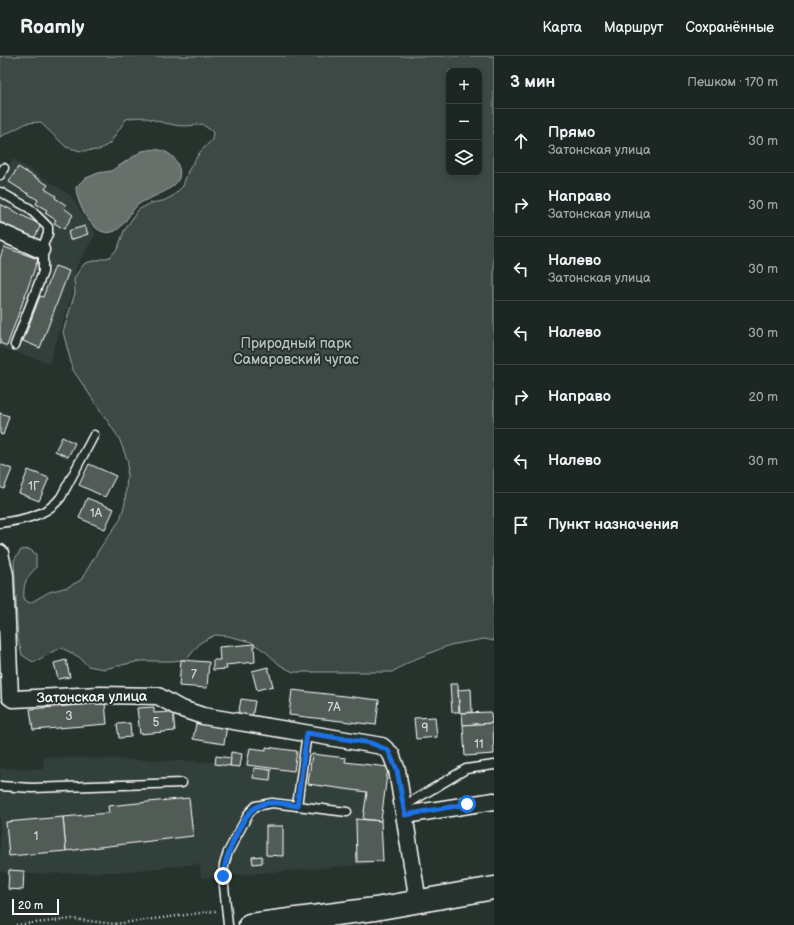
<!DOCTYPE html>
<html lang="ru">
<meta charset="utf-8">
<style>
:root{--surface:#1c2622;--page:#29322f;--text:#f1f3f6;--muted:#a0a5a5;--line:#3a4340}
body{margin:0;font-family:"Balsamiq Sans",sans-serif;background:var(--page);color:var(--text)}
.controls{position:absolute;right:12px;top:12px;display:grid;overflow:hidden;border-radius:8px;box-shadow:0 2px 6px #0003}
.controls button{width:36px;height:36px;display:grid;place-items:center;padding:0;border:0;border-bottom:1px solid var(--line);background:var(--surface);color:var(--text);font:20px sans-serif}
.scale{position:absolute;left:12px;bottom:10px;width:47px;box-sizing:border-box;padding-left:4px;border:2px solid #fff;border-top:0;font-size:11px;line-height:14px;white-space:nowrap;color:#fff;-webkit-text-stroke:3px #26332d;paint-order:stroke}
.stop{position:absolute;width:12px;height:12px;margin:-9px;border:3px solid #1a73e8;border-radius:50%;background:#fff}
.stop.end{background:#1a73e8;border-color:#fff;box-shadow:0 1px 4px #0008}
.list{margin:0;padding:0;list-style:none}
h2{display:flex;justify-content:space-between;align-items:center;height:52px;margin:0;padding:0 16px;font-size:17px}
h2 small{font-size:13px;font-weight:400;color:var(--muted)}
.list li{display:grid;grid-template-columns:26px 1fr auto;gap:12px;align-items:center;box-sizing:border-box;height:64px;padding:0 16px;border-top:1px solid var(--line)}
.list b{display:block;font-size:15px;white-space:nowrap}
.list p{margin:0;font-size:13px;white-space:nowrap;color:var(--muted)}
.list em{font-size:13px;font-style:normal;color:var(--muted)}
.icon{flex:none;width:22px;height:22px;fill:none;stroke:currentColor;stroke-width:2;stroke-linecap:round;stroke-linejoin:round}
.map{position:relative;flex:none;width:494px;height:869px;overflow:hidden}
header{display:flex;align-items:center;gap:24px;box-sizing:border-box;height:56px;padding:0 20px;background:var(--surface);border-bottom:1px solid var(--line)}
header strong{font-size:19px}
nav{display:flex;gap:22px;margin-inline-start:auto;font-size:14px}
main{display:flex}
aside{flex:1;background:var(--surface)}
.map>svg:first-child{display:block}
</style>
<header>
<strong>Roamly</strong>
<nav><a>Карта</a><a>Маршрут</a><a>Сохранённые</a></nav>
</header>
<main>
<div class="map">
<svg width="494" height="869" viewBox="0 0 494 869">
<rect width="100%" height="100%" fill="#26332d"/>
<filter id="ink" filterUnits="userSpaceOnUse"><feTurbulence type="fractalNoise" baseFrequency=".025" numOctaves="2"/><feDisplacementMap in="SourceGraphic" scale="8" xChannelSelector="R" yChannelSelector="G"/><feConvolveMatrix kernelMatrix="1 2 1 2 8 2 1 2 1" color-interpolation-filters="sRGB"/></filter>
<g filter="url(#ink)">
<!-- built -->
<g fill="#333f3a">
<polygon points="13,103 70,139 96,178 76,211 71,241 49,307 0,291 0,124"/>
<polygon points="266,691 346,702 346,706 388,711 381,765 383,807 201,822 200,808 116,816 24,818 24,815 10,814 9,817 0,816 0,712 43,713 44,701 213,706 215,708 244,712 246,692 265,694"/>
</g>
<!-- green -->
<path fill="#3e4944" stroke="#9ea4a2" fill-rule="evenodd" d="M0,0H494V585L484,583L450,589L413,604L392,616H293L280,609L266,596L251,586L228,580L215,579L201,586L187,603L173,605H140L104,613L88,610L79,601L62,592C50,595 45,602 33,606L22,599L18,583L14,504L21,494L29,493L36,498V512C25,523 23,528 24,544L30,547L49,536L68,531L81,524L100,492L120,464L125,447L128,406L119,382L73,314L63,276L75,237L74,223L80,213L85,207L110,201L118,192L124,175L138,154L151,147L163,145L173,140L183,130L188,115L200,96L212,84L213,76L202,68C191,70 181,71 170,68C151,65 146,58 126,63L110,87L99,94L81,95L66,91L40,66L27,67L0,81ZM449,15H479V117H449Z"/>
<!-- water -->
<path fill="#67706c" stroke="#a4a9a7" d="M155,93C165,95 172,97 177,107C190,133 153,138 139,148C129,156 126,169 115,175C94,185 76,147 76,131L84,123L98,117L111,115L142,95Z"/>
<!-- building -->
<g fill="#515c57" stroke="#fff">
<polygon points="18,111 48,129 45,133 56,140 55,142 66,149 64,152 73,159 64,173 54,167 56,164 45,157 47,154 36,148 38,144 9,126"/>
<polygon points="0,148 41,169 34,183 0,166"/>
<polygon points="85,170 88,178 70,184 68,175"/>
<polygon points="4,191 38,203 7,290 0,287 0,202"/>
<polygon points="55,210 69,215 40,292 23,285 40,240 43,241"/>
<polygon points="0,357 9,360 3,379 0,378"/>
<polygon points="62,381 75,387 68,401 55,395"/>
<polygon points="0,408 12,413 4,433 0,431"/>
<polygon points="89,408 116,420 105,441 79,429"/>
<polygon points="28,414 49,422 39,445 19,437"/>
<polygon points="87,442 114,453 105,473 79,462"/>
<polygon points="254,588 255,606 226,609 227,613 213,614 213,604 220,604 219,591"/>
<polygon points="66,604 70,621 58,623 54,607"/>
<polygon points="181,604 209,606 207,632 179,630"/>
<polygon points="268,611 273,630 257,634 252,615"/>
<polygon points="450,628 458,628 459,656 452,656"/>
<polygon points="471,633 472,656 460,657 458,634"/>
<polygon points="292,634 379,644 376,669 289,659"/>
<polygon points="241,643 255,645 252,662 238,660"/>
<polygon points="105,647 107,668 33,674 30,653"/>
<polygon points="154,651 154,657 173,656 175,675 140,678 137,652"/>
<polygon points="491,656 492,667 463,669 462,657"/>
<polygon points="435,661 437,681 416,683 414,662"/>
<polygon points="197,663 227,669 224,688 193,683"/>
<polygon points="130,667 131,681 119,682 117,668"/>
<polygon points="493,667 494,698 465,700 463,669"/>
<polygon points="266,691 297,695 294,715 247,709 250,692 266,694"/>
<polygon points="231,696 242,698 240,711 230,710"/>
<polygon points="312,698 346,702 345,706 388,711 381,765 363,763 367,736 308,728"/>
<polygon points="216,700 231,702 230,710 215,708"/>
<polygon points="254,712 271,714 270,724 253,722"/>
<polygon points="189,742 193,780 66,795 63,761 109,757 108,750"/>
<polygon points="63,761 66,795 9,800 6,766"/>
<polygon points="356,763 381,765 383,805 357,806"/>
<polygon points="266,770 283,770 283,800 266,799"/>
<polygon points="262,800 262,807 253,808 252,801"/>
<polygon points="9,814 24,815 23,834 8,833"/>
</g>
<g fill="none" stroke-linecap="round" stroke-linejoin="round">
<defs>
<g id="lane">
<polyline points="0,119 4,112"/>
<polyline points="0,136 29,152 48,171 48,178 41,194 43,201 43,216 15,289"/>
<path d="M0,467C22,464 47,460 61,441L94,379"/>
<polyline points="0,730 32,732 182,727"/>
<polyline points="297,750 307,677"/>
<polyline points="404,750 466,713 494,709"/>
<polyline points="228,869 223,820 224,809 228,796 249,757 256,750 272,747 347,756"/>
</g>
<g id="street">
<polyline points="0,176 41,194"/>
<polyline points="0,497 5,519 10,641 13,643 100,639 158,640 179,652 203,660 382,690 391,698 397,714 418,846"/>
<polyline points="405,759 494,745"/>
</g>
<polyline id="highway" points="250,869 375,853 494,832"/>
</defs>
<!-- lane casing -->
<use href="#lane" stroke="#fff" stroke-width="11"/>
<!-- street casing -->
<use href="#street" stroke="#fff" stroke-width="19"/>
<!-- highway casing -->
<use href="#highway" stroke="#fff" stroke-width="25"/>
<!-- path -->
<polyline stroke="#fff" stroke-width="2.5" stroke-dasharray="1 3" stroke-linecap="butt" points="16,869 72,863 115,868 216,855"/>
<!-- lane -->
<use href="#lane" stroke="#26332d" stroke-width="8"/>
<!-- street -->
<use href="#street" stroke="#26332d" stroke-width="16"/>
<!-- highway -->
<use href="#highway" stroke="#26332d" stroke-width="22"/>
</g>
</g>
<g fill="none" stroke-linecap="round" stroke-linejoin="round" filter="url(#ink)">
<!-- route -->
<path stroke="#1a73e8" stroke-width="5" d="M223,820C224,804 242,757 258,750C270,744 285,748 297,750L307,677L371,687L388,694L397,714L405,759L467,748"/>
</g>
<g text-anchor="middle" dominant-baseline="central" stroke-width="4" stroke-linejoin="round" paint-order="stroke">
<!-- number labels -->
<g font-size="12" fill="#d4d6d5">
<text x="34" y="430">1Г</text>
<text x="96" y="457">1А</text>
<text x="194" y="618">7</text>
<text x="334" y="651">7А</text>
<text x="69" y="660">3</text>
<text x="156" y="666">5</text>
<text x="425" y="672">9</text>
<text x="479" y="688">11</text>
<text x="36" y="780">1</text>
</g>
<!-- park labels -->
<g font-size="14" fill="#bbbfbe" stroke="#26332d">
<text x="296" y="287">Природный парк<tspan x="296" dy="16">Самаровский чугас</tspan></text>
</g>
<!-- street labels -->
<g font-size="14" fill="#fff" stroke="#26332d">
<text transform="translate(92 641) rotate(-1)">Затонская улица</text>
</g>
</g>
</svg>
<div class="controls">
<button>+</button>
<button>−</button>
<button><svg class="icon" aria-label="layers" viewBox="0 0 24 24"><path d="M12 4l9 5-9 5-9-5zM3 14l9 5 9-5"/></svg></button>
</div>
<div class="scale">20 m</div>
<div class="stop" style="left:467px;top:748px"></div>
<div class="stop end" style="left:223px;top:820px"></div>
</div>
<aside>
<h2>3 мин<small>Пешком · 170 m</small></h2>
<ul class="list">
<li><svg class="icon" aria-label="ahead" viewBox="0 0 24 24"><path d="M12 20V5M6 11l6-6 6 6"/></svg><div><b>Прямо</b><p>Затонская улица</p></div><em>30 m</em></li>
<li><svg class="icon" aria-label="right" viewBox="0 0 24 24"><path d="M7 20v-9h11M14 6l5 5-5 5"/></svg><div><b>Направо</b><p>Затонская улица</p></div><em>30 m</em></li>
<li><svg class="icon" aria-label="left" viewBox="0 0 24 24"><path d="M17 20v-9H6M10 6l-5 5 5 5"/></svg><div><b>Налево</b><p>Затонская улица</p></div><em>30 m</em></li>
<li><svg class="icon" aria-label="left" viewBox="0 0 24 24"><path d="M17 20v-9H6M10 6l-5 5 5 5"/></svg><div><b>Налево</b></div><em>30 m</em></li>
<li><svg class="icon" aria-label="right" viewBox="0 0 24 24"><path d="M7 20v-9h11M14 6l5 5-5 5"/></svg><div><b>Направо</b></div><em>20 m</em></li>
<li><svg class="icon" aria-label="left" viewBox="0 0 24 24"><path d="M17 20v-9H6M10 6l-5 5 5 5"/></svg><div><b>Налево</b></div><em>30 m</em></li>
<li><svg class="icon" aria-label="arrive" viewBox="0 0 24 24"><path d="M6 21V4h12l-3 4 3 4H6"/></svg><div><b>Пункт назначения</b></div></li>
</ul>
</aside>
</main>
